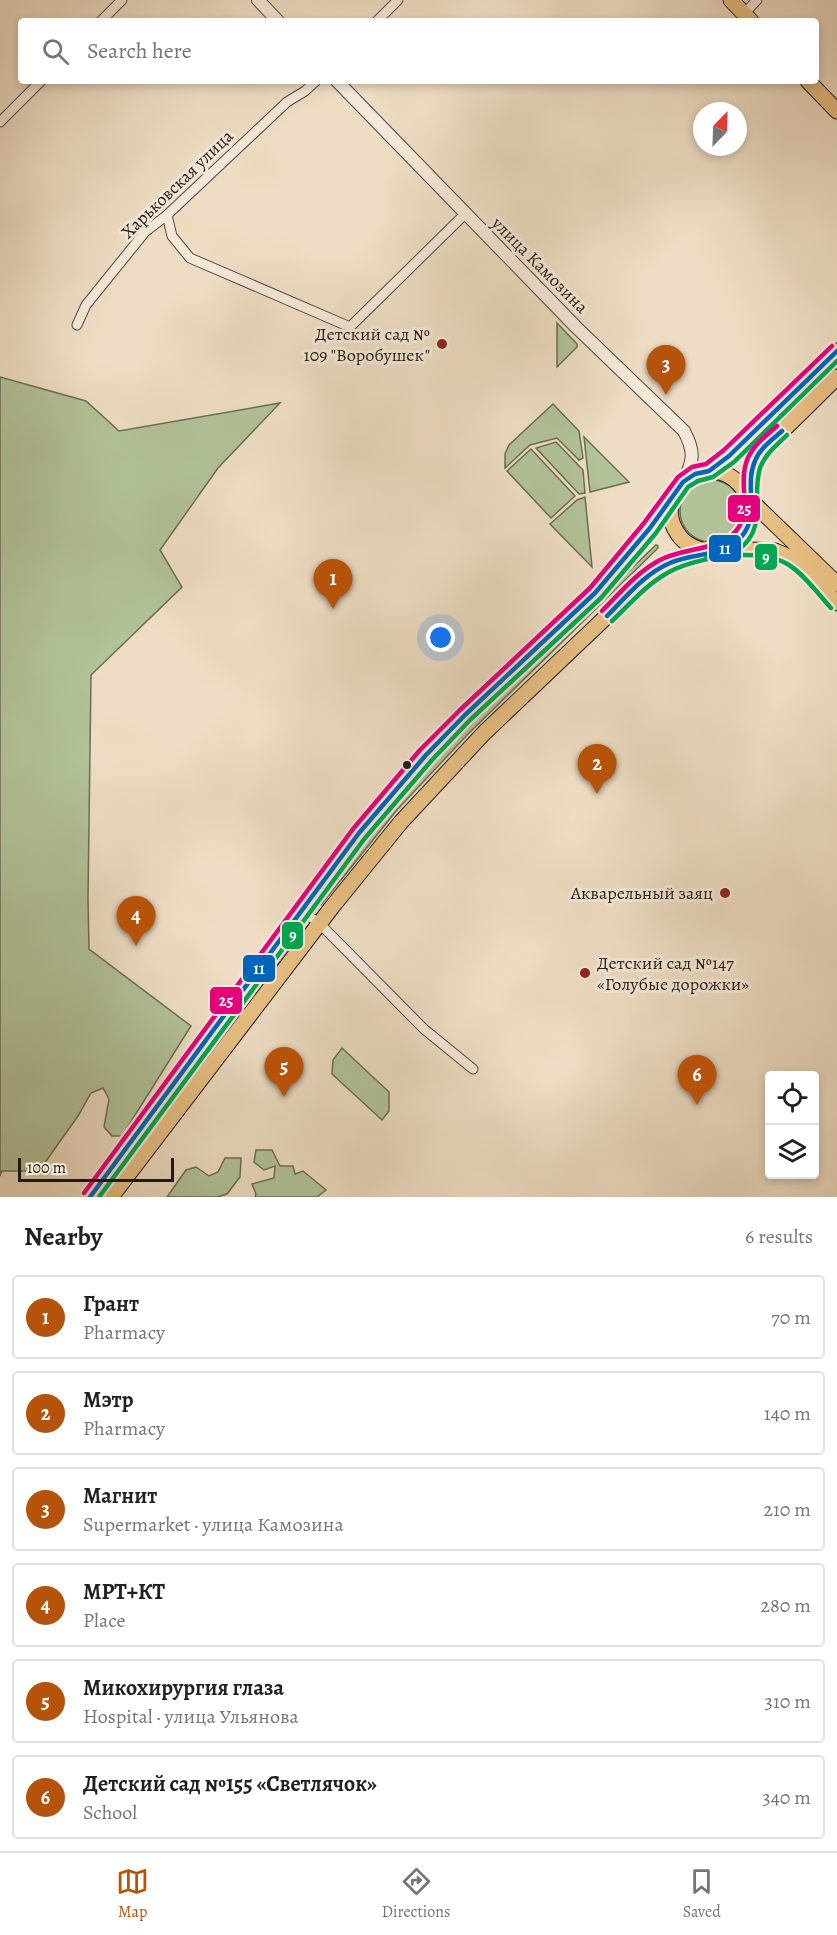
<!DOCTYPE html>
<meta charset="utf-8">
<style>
:root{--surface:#fff;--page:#f2f2f2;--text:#202124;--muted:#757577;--line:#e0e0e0;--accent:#b45309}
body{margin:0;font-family:Alegreya,serif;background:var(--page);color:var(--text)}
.controls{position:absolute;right:18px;bottom:18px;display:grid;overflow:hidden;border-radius:6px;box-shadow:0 3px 9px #0003}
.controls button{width:54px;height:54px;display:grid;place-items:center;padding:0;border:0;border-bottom:2px solid var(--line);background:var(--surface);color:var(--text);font:30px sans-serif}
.compass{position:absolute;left:693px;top:102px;width:54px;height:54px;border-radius:50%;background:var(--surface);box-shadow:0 3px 9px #0003;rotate:23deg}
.scale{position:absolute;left:18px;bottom:15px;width:156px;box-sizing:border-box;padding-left:6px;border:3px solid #241a12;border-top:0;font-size:16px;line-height:21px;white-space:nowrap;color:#241a12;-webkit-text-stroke:4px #f4e9d9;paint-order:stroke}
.you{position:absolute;left:441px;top:638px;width:21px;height:21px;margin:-15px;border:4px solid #fff;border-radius:50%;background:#1a73e8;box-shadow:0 0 0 9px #1a73e833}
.badge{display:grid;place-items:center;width:39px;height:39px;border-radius:50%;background:var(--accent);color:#fff;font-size:20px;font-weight:700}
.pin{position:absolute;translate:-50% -50px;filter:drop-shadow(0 2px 3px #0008)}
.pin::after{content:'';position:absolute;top:32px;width:21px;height:18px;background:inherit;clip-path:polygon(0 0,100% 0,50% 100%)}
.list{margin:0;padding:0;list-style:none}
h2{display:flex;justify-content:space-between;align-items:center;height:78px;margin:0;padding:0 24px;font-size:26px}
h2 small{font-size:20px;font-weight:400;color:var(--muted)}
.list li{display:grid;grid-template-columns:39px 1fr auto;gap:18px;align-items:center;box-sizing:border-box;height:84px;margin:0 12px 12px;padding:0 12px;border:2px solid var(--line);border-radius:6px}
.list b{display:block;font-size:22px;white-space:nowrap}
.list p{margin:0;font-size:20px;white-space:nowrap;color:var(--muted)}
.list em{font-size:20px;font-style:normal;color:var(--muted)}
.icon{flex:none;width:33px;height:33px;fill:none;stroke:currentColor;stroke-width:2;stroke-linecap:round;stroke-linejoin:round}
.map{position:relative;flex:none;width:837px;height:1197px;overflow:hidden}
.search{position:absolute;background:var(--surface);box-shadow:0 3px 9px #0003;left:18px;right:18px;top:18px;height:66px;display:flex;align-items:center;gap:15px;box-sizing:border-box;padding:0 21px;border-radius:6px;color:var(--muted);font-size:22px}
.sheet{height:654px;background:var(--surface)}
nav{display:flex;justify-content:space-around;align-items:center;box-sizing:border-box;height:84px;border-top:2px solid var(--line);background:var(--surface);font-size:16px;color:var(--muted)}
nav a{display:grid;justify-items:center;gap:3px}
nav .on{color:var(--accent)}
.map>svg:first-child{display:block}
</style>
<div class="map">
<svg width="837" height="1197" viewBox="0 0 837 1197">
<rect width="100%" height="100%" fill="#eeddc4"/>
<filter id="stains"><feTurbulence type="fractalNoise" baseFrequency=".00333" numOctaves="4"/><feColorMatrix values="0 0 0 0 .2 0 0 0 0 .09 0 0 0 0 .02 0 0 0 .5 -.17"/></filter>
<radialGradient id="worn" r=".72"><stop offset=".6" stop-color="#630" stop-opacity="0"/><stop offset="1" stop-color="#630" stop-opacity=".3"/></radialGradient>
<!-- green -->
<g fill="#b2c299" stroke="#6b6e56" stroke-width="1.5">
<polygon points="557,323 577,344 577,347 557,367"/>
<polygon points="0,377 86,401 119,431 280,403 218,468 160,550 182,587 91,675 88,899 89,949 191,1026 122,1136 112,1136 104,1127 109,1099 103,1088 91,1093 78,1116 39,1171 2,1171 0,1176"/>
<polygon points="553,404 579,431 583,458 579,460 557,438 530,445 505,468 505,454 509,445"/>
<polygon points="584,437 629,482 590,492"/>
<polygon points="556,442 583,470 585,493 579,494 536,448"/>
<polygon points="531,449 575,496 551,518 507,471"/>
<circle cx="711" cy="511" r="31"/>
<polygon points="585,497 592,567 550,524 577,500"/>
<path d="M656,545L658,546V548L468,734L396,811L321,905L317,906L315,904C361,842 410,785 463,729Z"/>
<polygon points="298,926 302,930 158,1125 154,1127 152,1125"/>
<polygon points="342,1048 389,1092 389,1111 382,1120 332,1074 333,1060"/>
<polygon points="256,1150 272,1150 280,1166 293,1166 295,1174 303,1171 326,1190 317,1197 255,1197 256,1194 252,1184 274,1178 275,1166 264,1170 254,1162"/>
<polygon points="225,1158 241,1158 240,1177 227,1194 217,1197 167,1197 186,1170 196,1167 209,1176 218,1172"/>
</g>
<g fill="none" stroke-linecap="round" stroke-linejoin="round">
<defs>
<g id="minor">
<polyline points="744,14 757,0"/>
<polyline points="101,21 122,0"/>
<polyline points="377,21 398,0"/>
<polyline points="0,122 41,81"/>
<polyline points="167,215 172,236 190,258 350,327 465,214"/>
<polyline points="77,325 86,305 145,232 167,215 287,102 305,91 316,81"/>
<polyline points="301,910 320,924 424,1029 473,1069"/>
</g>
<g id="tertiary">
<polyline points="258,0 278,21"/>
<path d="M337,81L576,327L684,431C695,452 694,460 683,482"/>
</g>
<g id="primary">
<polyline points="731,0 751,21"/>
<polyline points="808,81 837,111"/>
<path d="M837,377C818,396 800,414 781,432C774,439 763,446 758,454C746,473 752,492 751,512C751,533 733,550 713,551C700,552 685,545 678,534C647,490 720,438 749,499L837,584"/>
<polyline points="709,471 729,456 837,351"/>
<polyline points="724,549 775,551 792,558 837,603"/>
<polyline points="90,1197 359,833 426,755 465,715 595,593 650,528 675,493"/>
<polyline points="111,1197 332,907 401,822 484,733 646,579 670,563 711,551"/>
</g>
</defs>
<!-- minor casing -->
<use href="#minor" stroke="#564b3e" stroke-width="11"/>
<!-- tertiary casing -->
<use href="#tertiary" stroke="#564b3e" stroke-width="14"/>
<!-- primary casing -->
<use href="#primary" stroke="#241a12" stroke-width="17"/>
<!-- minor -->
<use href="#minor" stroke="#f4e9d9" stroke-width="9"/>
<!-- tertiary -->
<use href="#tertiary" stroke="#f4e9d9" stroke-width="12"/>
<!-- primary -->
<use href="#primary" stroke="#e7be82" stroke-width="15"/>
<defs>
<g id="bus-1">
<path d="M607,616C626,597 644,574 670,563C692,553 724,557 742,536C760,515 744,485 755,461C760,448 772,440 782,431"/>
<polyline points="90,1197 359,833 426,755 465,715 595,593 650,528 683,482 695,474 709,471 729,456 837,351"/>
</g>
<g id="bus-2">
<path d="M706,558C718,559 728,556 738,550C768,529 751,497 760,468C765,454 777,445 787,435"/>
<path d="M612,621C629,605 644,587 664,575C692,557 760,546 789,565C806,576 818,594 831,608"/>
<polyline points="99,1197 365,838 432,760 470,720 601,598 656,533 688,487 698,481 713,477 734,462 837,361"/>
</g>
<g id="bus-3">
<path d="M602,611C620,593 637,572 660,560C682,548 721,550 736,531C752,512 738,482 747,460C753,445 766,436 777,426"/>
<polyline points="84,1193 353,829 420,750 460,710 590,588 644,523 678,477 692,467 706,464 724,450 832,346"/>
</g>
</defs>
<!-- bus-1 casing -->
<use href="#bus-1" stroke="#f4e9d9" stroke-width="9"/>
<!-- bus-2 casing -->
<use href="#bus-2" stroke="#f4e9d9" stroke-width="9"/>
<!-- bus-3 casing -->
<use href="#bus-3" stroke="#f4e9d9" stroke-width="9"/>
<!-- bus-1 -->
<use href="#bus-1" stroke="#0065bd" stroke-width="4.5"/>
<!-- bus-2 -->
<use href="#bus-2" stroke="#00a651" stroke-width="4.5"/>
<!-- bus-3 -->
<use href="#bus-3" stroke="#e5007d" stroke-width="4.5"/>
</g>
<!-- markers -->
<g fill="#8f2418" stroke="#f4e9d9" stroke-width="2">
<circle cx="442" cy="344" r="6"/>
<circle cx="725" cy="893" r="6"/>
<circle cx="585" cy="973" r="6"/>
</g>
<circle fill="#241a12" stroke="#f4e9d9" stroke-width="2" cx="407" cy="765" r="5"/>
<g text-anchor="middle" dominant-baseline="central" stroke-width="6" stroke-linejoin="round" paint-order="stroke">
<!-- street labels -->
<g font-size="18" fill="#241a12" stroke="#f4e9d9">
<text transform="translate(177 184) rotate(-44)">Харьковская улица</text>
<text transform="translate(540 265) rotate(45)">улица Камозина</text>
</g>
<!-- poi labels -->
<g font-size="18" fill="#241a12" stroke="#f4e9d9" text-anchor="end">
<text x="430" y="334">Детский сад №<tspan x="430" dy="21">109 "Воробушек"</tspan></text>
<text x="713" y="893">Акварельный заяц</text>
<text x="597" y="963" text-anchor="start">Детский сад №147<tspan x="597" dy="21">«Голубые дорожки»</tspan></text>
</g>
</g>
<g stroke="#f4e9d9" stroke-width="2">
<rect x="727" y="494" width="34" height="29" rx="6" fill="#e5007d"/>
<rect x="708" y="534" width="34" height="29" rx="6" fill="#0065bd"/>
<rect x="754" y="543" width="24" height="28" rx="6" fill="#00a651"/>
<rect x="281" y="921" width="23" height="29" rx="6" fill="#00a651"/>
<rect x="242" y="954" width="34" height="29" rx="6" fill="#0065bd"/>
<rect x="209" y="986" width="34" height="29" rx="6" fill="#e5007d"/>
</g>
<g font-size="16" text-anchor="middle" font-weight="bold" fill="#fff">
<text x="744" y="514">25</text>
<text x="725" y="554">11</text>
<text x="766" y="563">9</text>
<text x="293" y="941">9</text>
<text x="259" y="974">11</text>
<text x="226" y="1006">25</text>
</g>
<rect width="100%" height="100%" filter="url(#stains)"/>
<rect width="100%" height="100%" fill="url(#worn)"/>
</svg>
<div class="controls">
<button><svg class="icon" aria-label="locate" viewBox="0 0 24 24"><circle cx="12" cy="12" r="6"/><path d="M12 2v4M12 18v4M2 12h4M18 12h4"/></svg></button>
<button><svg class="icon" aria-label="layers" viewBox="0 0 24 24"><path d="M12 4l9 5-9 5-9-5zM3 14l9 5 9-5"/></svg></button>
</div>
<svg class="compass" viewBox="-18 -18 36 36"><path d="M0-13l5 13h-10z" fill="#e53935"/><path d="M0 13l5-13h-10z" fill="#757577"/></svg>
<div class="scale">100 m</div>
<div class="you"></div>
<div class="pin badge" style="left:333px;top:609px">1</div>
<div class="pin badge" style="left:597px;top:794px">2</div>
<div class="pin badge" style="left:666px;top:395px">3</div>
<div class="pin badge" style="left:136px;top:946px">4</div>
<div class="pin badge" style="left:284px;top:1097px">5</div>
<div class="pin badge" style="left:697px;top:1105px">6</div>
<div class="search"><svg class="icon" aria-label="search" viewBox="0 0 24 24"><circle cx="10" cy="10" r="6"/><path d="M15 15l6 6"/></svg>Search here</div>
</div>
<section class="sheet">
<h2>Nearby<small>6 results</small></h2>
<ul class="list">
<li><span class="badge">1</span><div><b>Грант</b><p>Pharmacy</p></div><em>70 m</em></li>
<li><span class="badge">2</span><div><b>Мэтр</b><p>Pharmacy</p></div><em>140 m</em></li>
<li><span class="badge">3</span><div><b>Магнит</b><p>Supermarket · улица Камозина</p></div><em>210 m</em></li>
<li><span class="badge">4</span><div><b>МРТ+КТ</b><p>Place</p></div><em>280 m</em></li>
<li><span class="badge">5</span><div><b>Микохирургия глаза</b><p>Hospital · улица Ульянова</p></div><em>310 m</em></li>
<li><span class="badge">6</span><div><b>Детский сад №155 «Светлячок»</b><p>School</p></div><em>340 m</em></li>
</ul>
</section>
<nav>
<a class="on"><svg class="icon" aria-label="map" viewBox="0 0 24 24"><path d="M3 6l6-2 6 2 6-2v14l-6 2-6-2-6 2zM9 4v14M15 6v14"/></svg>Map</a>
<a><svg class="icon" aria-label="directions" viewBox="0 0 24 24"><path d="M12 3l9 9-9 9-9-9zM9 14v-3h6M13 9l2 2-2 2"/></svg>Directions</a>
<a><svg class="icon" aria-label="saved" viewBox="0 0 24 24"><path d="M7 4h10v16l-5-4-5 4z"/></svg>Saved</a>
</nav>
